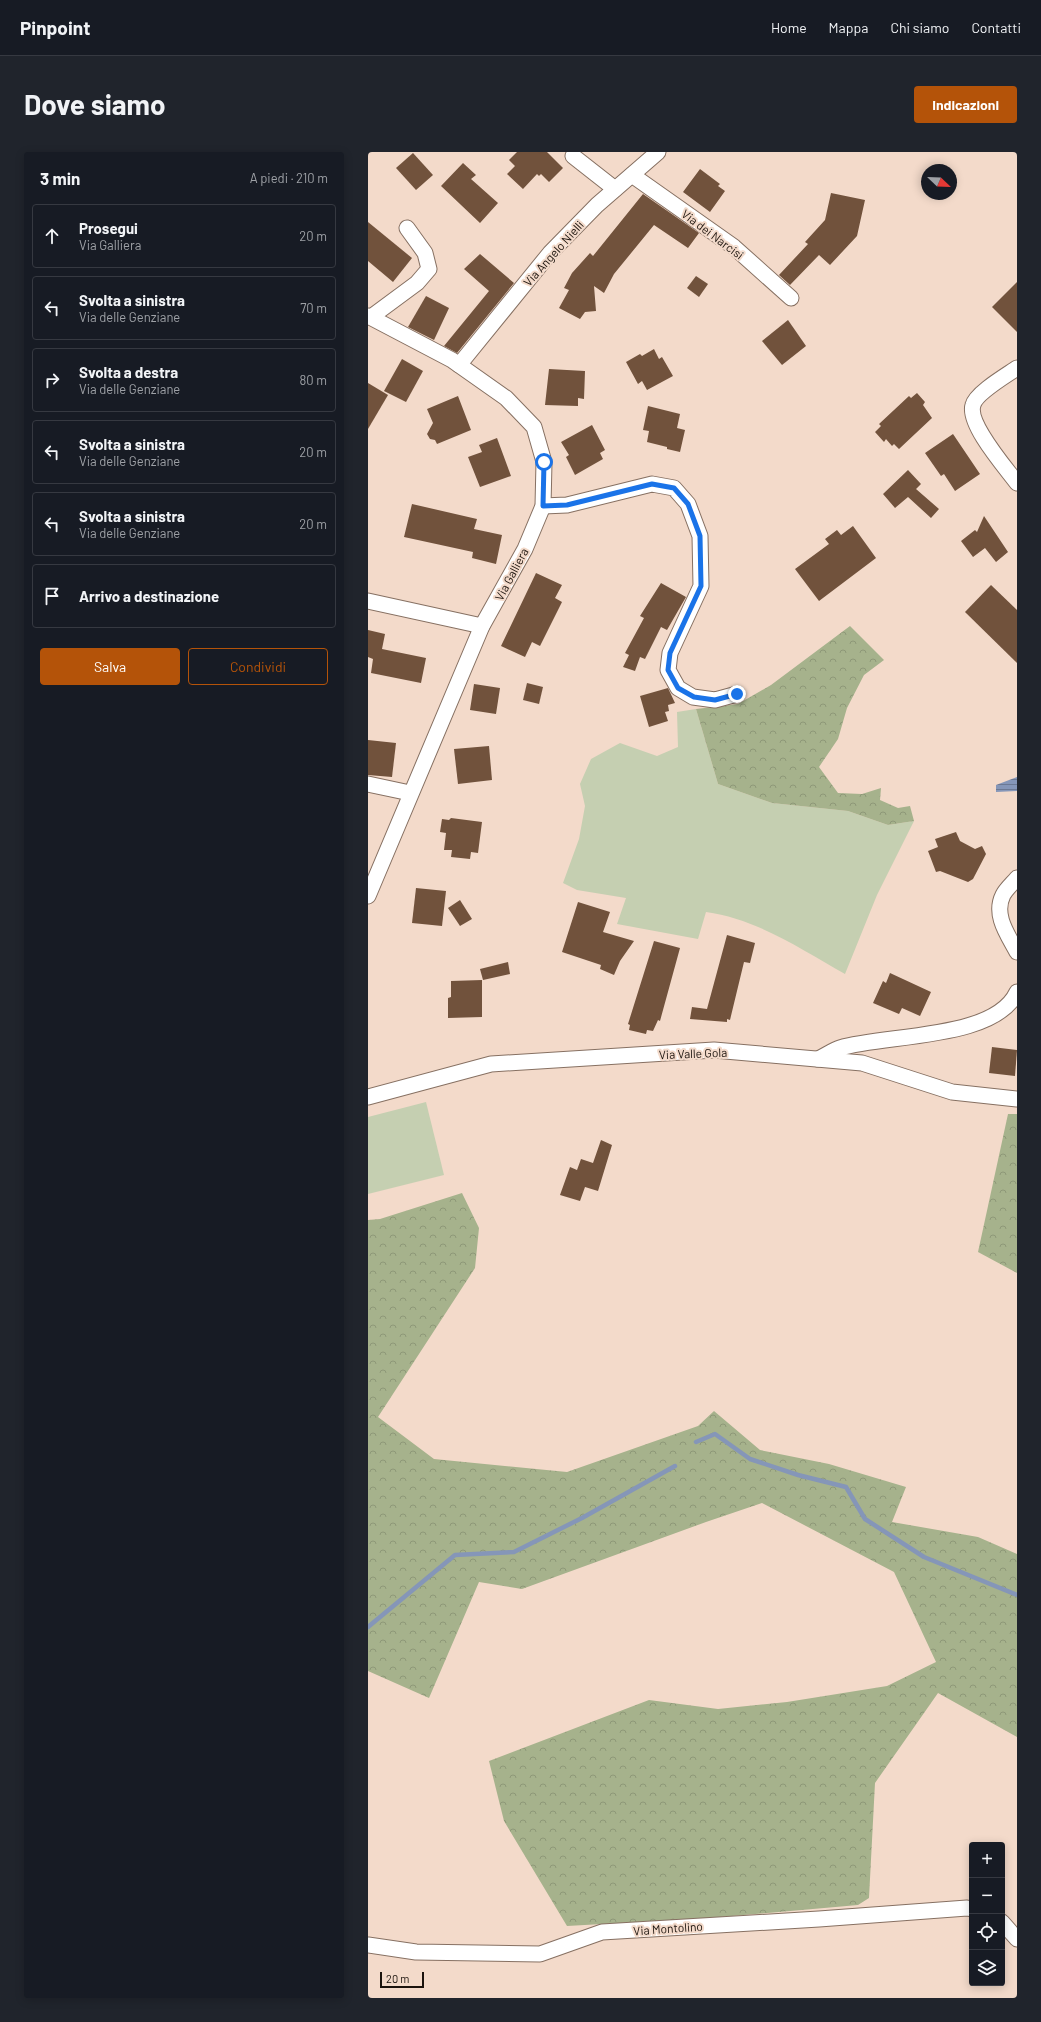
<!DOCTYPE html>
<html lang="it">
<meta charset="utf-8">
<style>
:root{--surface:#171b24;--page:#20242c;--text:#f1f3f6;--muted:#9ea1a6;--line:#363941;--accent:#b45309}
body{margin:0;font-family:Barlow,sans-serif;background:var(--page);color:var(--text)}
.controls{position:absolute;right:12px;bottom:12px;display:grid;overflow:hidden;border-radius:4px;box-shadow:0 2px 10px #0003}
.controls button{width:36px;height:36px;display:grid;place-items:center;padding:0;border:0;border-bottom:1px solid var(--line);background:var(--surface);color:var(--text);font:20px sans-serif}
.compass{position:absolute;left:553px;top:12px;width:36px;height:36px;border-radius:50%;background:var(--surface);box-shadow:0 2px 10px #0003;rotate:113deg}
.scale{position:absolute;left:12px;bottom:10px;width:44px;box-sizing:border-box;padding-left:4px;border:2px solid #1b130d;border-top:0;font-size:11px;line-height:14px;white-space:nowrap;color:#1b130d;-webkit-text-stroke:3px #f3daca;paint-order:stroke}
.stop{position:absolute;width:12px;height:12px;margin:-9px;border:3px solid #1a73e8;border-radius:50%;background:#fff}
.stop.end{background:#1a73e8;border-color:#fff;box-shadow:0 1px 4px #0008}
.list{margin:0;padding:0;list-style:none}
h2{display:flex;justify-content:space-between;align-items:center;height:52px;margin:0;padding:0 16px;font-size:17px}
h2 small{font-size:13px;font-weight:400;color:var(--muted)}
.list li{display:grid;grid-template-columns:26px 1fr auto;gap:12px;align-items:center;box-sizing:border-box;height:64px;margin:0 8px 8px;padding:0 8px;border:1px solid var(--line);border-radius:4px}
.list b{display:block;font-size:15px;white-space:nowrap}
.list p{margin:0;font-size:13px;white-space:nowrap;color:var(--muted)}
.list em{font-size:13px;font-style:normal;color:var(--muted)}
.actions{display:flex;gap:8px;padding:12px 16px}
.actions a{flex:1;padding:9px 0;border:1px solid var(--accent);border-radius:4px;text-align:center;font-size:14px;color:var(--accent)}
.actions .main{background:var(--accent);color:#fff}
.icon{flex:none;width:22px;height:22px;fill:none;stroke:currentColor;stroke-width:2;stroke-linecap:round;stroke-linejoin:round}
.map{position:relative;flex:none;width:649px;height:1846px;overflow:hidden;border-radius:4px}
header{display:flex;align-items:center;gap:24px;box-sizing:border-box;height:56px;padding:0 20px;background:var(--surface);border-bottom:1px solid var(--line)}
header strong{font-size:19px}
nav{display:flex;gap:22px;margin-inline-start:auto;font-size:14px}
.intro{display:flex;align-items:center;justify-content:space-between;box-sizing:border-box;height:96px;padding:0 24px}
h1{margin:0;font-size:28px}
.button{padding:10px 18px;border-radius:4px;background:var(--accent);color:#fff;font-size:14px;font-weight:700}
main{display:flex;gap:24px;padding:0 24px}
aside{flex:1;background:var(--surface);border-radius:4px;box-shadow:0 2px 10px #0003}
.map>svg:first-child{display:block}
</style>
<header>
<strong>Pinpoint</strong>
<nav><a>Home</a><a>Mappa</a><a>Chi siamo</a><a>Contatti</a></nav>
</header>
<div class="intro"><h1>Dove siamo</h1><a class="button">Indicazioni</a></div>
<main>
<aside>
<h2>3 min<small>A piedi · 210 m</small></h2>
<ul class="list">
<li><svg class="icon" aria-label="ahead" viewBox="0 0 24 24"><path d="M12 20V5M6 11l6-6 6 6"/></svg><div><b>Prosegui</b><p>Via Galliera</p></div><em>20 m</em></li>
<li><svg class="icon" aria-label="left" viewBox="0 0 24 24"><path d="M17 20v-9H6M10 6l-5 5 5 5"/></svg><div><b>Svolta a sinistra</b><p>Via delle Genziane</p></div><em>70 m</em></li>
<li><svg class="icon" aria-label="right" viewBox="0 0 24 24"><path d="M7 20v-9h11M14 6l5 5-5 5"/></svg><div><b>Svolta a destra</b><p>Via delle Genziane</p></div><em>80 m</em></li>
<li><svg class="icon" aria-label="left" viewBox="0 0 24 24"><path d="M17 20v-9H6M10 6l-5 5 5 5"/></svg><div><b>Svolta a sinistra</b><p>Via delle Genziane</p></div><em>20 m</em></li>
<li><svg class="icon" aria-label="left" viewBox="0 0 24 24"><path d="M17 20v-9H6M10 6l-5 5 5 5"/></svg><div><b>Svolta a sinistra</b><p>Via delle Genziane</p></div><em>20 m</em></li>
<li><svg class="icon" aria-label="arrive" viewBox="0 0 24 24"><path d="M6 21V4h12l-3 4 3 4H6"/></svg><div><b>Arrivo a destinazione</b></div></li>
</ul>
<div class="actions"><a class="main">Salva</a><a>Condividi</a></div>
</aside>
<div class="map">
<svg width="649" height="1846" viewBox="0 0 649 1846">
<defs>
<pattern id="forest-crowns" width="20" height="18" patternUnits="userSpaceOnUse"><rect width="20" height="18" fill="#a6b28c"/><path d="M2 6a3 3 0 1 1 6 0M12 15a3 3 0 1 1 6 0" fill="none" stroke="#8e9878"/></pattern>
<pattern id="water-rules" width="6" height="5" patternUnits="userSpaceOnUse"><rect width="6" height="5" fill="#8596b8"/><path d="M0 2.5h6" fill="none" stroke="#6c7994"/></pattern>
</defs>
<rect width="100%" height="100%" fill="#f3daca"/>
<!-- green -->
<g fill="#c5cfb1">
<path d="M328,557L350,632L404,651L480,659L520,673L546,669L509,743L477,822C433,797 389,767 338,760L330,787L249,772L258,746L209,738L195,731L211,687L217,654L212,632L223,607L252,591L289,604L310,595L309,560Z"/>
<polygon points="58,950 76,1023 0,1042 0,965"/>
</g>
<!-- forest -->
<g fill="url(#forest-crowns)">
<polygon points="482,474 516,508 496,523 479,556 470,587 451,615 470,641 494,642 513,636 512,648 530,656 542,654 546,669 520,673 480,659 404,651 350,632 328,557 370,552 403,533"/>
<polygon points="640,962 649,962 649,1121 610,1100"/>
<polygon points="94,1041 111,1076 107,1116 10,1265 66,1307 199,1320 330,1274 346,1259 392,1298 461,1312 538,1335 524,1370 610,1385 649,1402 649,1585 570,1541 507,1631 501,1746 490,1753 341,1766 199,1774 136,1669 121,1609 281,1548 350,1557 419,1550 519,1534 568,1510 526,1420 394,1351 338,1370 154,1437 111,1430 61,1546 0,1519 0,1068 12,1067"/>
</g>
<!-- water -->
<polygon fill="url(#water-rules)" points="649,625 649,639 628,640 628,633"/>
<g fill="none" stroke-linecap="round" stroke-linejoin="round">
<!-- stream -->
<g stroke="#8596b8" stroke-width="4.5">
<polyline points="328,1290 347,1282 382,1307 430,1323 478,1335 497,1367 556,1405 649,1443"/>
<polyline points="0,1475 87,1403 146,1400 214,1366 307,1314"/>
</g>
</g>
<!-- building -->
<g fill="#71523c">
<polygon points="149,0 179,0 195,16 181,30 173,22 171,24 169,22 155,37 139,22 147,14 141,8"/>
<polygon points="45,1 65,23 48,38 28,16"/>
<polygon points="95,11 108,23 103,27 130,51 112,71 73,34"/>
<polygon points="332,17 352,32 350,34 357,39 342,60 315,40"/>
<polygon points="463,41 497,48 489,84 462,113 451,103 422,133 411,123 440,92 437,90 457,68"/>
<polygon points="275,42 331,81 320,96 286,73 246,122 236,141 226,134 228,159 217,160 212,167 191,156 201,138 196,136 204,121 222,101 225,104"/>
<polygon points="0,70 44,106 25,130 0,109"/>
<polygon points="112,102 146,131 89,201 76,194 121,139 96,117"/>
<polygon points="328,124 340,132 331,145 319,136"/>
<polygon points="649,130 649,180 624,155"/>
<polygon points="58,144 81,156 66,188 40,175"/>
<polygon points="420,168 438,194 414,213 394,189"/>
<polygon points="286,197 291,207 294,205 305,224 279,238 274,229 270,232 258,210 272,202 274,204"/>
<polygon points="34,207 55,219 38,250 16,239"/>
<polygon points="181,217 217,219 216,247 210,246 210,254 177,253"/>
<polygon points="0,231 20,243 0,277"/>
<polygon points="549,241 557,250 555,253 564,266 531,297 526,292 524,294 518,287 516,290 507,280 513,274 511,272 541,244 543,246"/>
<polygon points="90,244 103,278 69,292 67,288 62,287 59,282 65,271 59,257"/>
<polygon points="280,254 312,262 309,276 317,278 312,300 299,297 299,295 279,290 281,279 275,278"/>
<polygon points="224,273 237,298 232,301 235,307 207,323 198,305 201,303 193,290"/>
<polygon points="585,282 612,322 587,339 576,322 573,324 557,301"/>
<polygon points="129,286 143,324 112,335 100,305 114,300 111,293"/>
<polygon points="540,318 553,332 548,337 571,357 563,366 540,345 527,356 515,342"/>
<polygon points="44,352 109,367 106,377 134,383 128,412 104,406 105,400 36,385"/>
<polygon points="616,364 640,400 628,410 617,396 605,405 593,389 607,378 609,380"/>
<polygon points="485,374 508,406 451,449 427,417 461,392 457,387 469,378 473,383"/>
<polygon points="168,421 194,433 187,446 194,450 172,494 164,490 157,505 133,494"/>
<polygon points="293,431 318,445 299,478 293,475 277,507 272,505 267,519 255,515 261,503 257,501 276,466 272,464"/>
<polygon points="623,433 649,458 649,511 597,460"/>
<polygon points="0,478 17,482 14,497 58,506 53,531 3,521 5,507 0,505"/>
<polygon points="159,531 175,535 171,552 155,548"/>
<polygon points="106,532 132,536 128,562 102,558"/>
<polygon points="300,536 307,551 300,553 301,559 297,560 300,569 281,575 272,544"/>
<polygon points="0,588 28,591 24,625 0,623"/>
<polygon points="121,594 124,628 90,632 86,597"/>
<polygon points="83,666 114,670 110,701 103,700 102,707 83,705 84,698 76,698 78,681 72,680 74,667 81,668"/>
<polygon points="588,680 592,689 607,697 614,694 618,702 605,727 600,730 572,719 568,720 560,699 570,695 567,687"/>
<polygon points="48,736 78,739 74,774 44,771"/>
<polygon points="92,748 104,767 92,774 80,756"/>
<polygon points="210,750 242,760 235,780 266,789 252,809 246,823 232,817 233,813 194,800"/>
<polygon points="359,783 387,791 382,811 376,810 362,868 359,867 359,870 322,867 324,855 339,857"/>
<polygon points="286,789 312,796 292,869 290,868 285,879 279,878 278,882 261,878 262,873 260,872"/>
<polygon points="140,810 142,822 115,828 112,817"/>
<polygon points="522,821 563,840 552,864 534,856 531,862 505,851 515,829 518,831"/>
<polygon points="114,828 114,865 80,866 80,846 83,845 83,829"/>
<polygon points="624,895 649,898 647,924 621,921"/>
<polygon points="233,988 244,993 230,1039 217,1035 212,1049 192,1043 202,1015 209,1018 213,1007 225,1011"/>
</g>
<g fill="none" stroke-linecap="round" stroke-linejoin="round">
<defs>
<g id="minor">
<polyline points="205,4 247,37"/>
<polyline points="264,23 366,95 423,146"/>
<polyline points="0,164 84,208 138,246 166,275 176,310 175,354 157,397 114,474 0,744"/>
<polyline points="3,165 49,131 61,117 57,101 39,76"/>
<polyline points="91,213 182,101 229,53 290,0"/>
<path d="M649,216C639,223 608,241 605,253C599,272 638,316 649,331"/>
<polyline points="175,354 199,353 284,332 306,336 320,352 332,384 333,434 302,501 300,518 310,536 325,545 347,548 369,542"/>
<polyline points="0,449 114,474"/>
<polyline points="0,632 42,641"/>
<path d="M649,726C645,731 638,737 635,743C625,763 640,783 649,800"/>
<path d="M450,907C457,904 465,898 472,896C518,882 627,888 649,840"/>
<polyline points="0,945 123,912 346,898 494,911 584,940 649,947"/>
<polyline points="634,1770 649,1787"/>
<polyline points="0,1793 48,1800 172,1802 234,1780 451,1767 599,1756 604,1757"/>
</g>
</defs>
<!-- minor casing -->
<use href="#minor" stroke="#867062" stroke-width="17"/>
<!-- minor -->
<use href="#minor" stroke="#fff" stroke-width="15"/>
</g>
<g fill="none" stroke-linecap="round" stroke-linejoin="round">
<!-- route -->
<polyline stroke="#1a73e8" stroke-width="5" points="176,310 175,354 199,353 284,332 306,336 320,352 332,384 333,434 302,501 300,518 310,536 326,545 347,548 369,542"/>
</g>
<g text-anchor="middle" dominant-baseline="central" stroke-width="4" stroke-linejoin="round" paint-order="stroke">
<!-- street labels -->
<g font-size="12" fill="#1b130d" stroke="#f3daca">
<text transform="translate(345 82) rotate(37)">Via dei Narcisi</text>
<text transform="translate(185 101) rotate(-48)">Via Angelo Nielli</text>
<text transform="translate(143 422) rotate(-62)">Via Galliera</text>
<text transform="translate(325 901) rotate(-2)">Via Valle Gola</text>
<text transform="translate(300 1776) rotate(-4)">Via Montolino</text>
</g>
</g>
</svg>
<div class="controls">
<button>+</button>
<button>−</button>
<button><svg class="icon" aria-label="locate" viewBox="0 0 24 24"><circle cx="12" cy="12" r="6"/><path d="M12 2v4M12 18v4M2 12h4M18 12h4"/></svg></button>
<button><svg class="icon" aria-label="layers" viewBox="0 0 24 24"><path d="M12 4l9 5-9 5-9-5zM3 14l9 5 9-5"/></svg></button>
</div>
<svg class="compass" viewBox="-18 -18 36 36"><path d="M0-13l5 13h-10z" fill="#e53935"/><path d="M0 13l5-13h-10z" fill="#9ea1a6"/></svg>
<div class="scale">20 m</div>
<div class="stop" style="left:176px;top:310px"></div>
<div class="stop end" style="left:369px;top:542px"></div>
</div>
</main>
